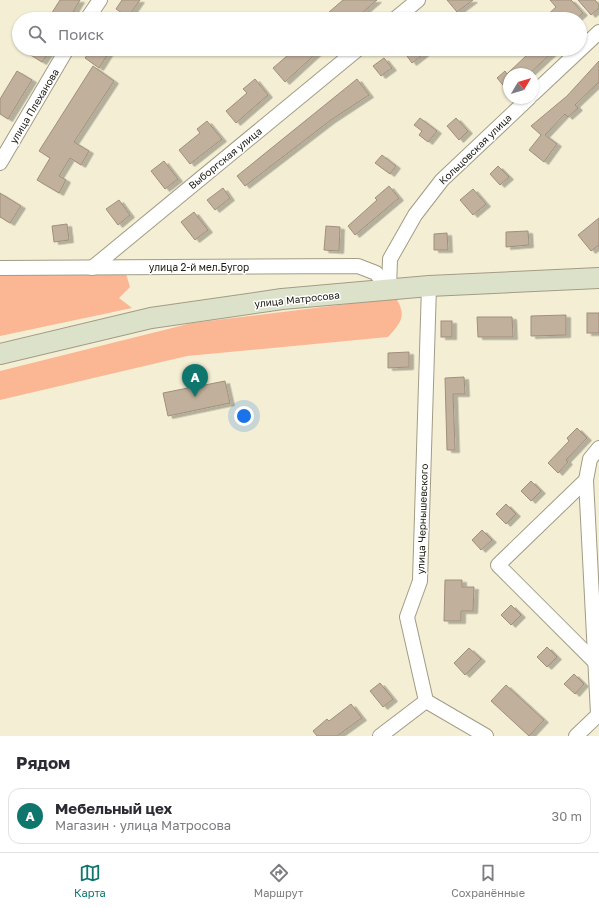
<!DOCTYPE html>
<html lang="ru">
<meta charset="utf-8">
<style>
:root{--surface:#fff;--page:#f7f7f7;--text:#2b2b33;--muted:#7c7c81;--line:#e1e1e2;--accent:#0f766e}
body{margin:0;font-family:"Golos Text",sans-serif;background:var(--page);color:var(--text)}
.compass{position:absolute;left:503px;top:68px;width:36px;height:36px;border-radius:50%;background:var(--surface);box-shadow:0 1px 3px #0004;rotate:52deg}
.you{position:absolute;left:244px;top:416px;width:14px;height:14px;margin:-10px;border:3px solid #fff;border-radius:50%;background:#1a73e8;box-shadow:0 0 0 6px #1a73e833}
.badge{display:grid;place-items:center;width:26px;height:26px;border-radius:50%;background:var(--accent);color:#fff;font-size:13px;font-weight:700}
.pin{position:absolute;translate:-50% -33px;filter:drop-shadow(0 1px 2px #0008)}
.pin::after{content:'';position:absolute;top:21px;width:14px;height:12px;background:inherit;clip-path:polygon(0 0,100% 0,50% 100%)}
.list{margin:0;padding:0;list-style:none}
h2{display:flex;justify-content:space-between;align-items:center;height:52px;margin:0;padding:0 16px;font-size:17px}
h2 small{font-size:13px;font-weight:400;color:var(--muted)}
.list li{display:grid;grid-template-columns:26px 1fr auto;gap:12px;align-items:center;box-sizing:border-box;height:56px;margin:0 8px 8px;padding:0 8px;border:1px solid var(--line);border-radius:12px}
.list b{display:block;font-size:15px;white-space:nowrap}
.list p{margin:0;font-size:13px;white-space:nowrap;color:var(--muted)}
.list em{font-size:13px;font-style:normal;color:var(--muted)}
.icon{flex:none;width:22px;height:22px;fill:none;stroke:currentColor;stroke-width:2;stroke-linecap:round;stroke-linejoin:round}
.map{position:relative;flex:none;width:599px;height:736px;overflow:hidden}
.search{position:absolute;background:var(--surface);box-shadow:0 1px 3px #0004;left:12px;right:12px;top:12px;height:44px;display:flex;align-items:center;gap:10px;box-sizing:border-box;padding:0 14px;border-radius:22px;color:var(--muted);font-size:15px}
.sheet{height:116px;background:var(--surface)}
nav{display:flex;justify-content:space-around;align-items:center;box-sizing:border-box;height:56px;border-top:1px solid var(--line);background:var(--surface);font-size:11px;color:var(--muted)}
nav a{display:grid;justify-items:center;gap:2px}
nav .on{color:var(--accent)}
.map>svg:first-child{display:block}
</style>
<div class="map">
<svg width="599" height="736" viewBox="0 0 599 736">
<defs>
<filter id="shadow"><feDropShadow dx="4.5" dy="2.5" stdDeviation="0" flood-color="#0004"/></filter>
</defs>
<rect width="100%" height="100%" fill="#f4eed4"/>
<!-- green -->
<g fill="#fbb693">
<polygon points="0,274 126,274 130,287 119,298 132,308 0,336"/>
<path d="M396,298C407,316 401,323 388,337L187,356L0,400V371L192,323Z"/>
</g>
<!-- building -->
<g fill="#c1b09c" stroke="#a08f7c" filter="url(#shadow)">
<polygon points="60,0 80,0 69,19 48,19"/>
<polygon points="122,0 140,0 128,17 116,9"/>
<polygon points="343,0 377,0 355,19 321,19"/>
<polygon points="447,0 473,0 457,12"/>
<polygon points="550,0 571,0 583,13 576,19 543,19 556,7"/>
<polygon points="578,0 595,0 599,5 599,8 591,15"/>
<polygon points="21,49 51,49 42,62"/>
<polygon points="92,49 111,49 99,68 85,58"/>
<polygon points="295,49 321,49 285,82 273,68"/>
<polygon points="402,49 430,49 412,63"/>
<polygon points="525,49 556,49 529,74 508,74 509,92 497,78 505,71 507,74 529,53"/>
<polygon points="384,58 392,68 381,76 373,66"/>
<polygon points="599,61 599,82 575,105 578,108 568,117 565,114 545,135 557,144 544,162 529,150 541,135 531,126 567,96"/>
<polygon points="93,66 114,81 74,142 89,151 81,165 70,158 59,176 66,180 59,193 37,180 50,158 39,151"/>
<polygon points="17,71 32,80 8,119 0,114 0,99"/>
<polygon points="255,79 268,95 236,123 226,111 247,93 243,89"/>
<polygon points="357,79 369,95 331,120 245,186 237,176"/>
<polygon points="420,118 437,131 428,142 419,135 422,131 414,125"/>
<polygon points="456,118 468,131 459,140 447,126"/>
<polygon points="207,121 222,139 190,164 179,150 200,133 197,129"/>
<polygon points="382,155 396,166 390,174 375,163"/>
<polygon points="164,161 178,179 165,189 151,171"/>
<polygon points="498,166 509,177 500,185 490,174"/>
<polygon points="389,186 399,198 355,235 348,226 377,200 375,198"/>
<polygon points="223,188 230,198 215,210 207,200"/>
<polygon points="473,189 486,204 473,215 460,200"/>
<polygon points="0,193 21,206 10,223 0,217"/>
<polygon points="119,200 130,215 118,225 106,209"/>
<polygon points="194,212 208,230 195,240 181,222"/>
<polygon points="599,218 599,245 591,251 578,235"/>
<polygon points="67,224 69,240 54,242 52,226"/>
<polygon points="326,226 340,227 339,251 324,250"/>
<polygon points="528,231 529,245 506,247 506,232"/>
<polygon points="447,233 448,250 434,250 434,234"/>
<rect x="587" y="313" width="12" height="20"/>
<polygon points="566,315 566,335 531,336 531,316"/>
<polygon points="477,317 512,317 513,337 478,337"/>
<rect x="441" y="321" width="11" height="16"/>
<polygon points="409,352 409,367 388,368 388,353"/>
<polygon points="464,377 465,394 453,394 455,450 447,450 445,378"/>
<polygon points="199,379 200,386 225,381 230,403 168,416 163,393 188,388 187,381"/>
<polygon points="577,428 587,438 566,460 568,462 558,473 548,463 569,441 567,438"/>
<polygon points="531,481 541,491 531,501 521,491"/>
<polygon points="506,504 516,514 506,524 496,514"/>
<polygon points="482,530 492,540 481,550 472,540"/>
<polygon points="445,580 462,580 462,587 474,587 473,611 461,611 461,621 444,621"/>
<polygon points="511,605 521,615 511,625 501,615"/>
<polygon points="547,647 557,657 547,667 537,657"/>
<polygon points="469,648 481,659 465,675 454,663"/>
<polygon points="574,674 584,684 575,694 564,684"/>
<polygon points="380,683 393,699 383,707 370,691"/>
<polygon points="506,685 544,720 529,736 491,701"/>
<polygon points="351,704 362,718 337,736 317,736 313,731 327,719 329,721"/>
</g>
<g fill="none" stroke-linecap="round" stroke-linejoin="round">
<defs>
<g id="minor">
<polyline points="87,19 100,0"/>
<polyline points="395,19 418,0"/>
<polyline points="533,94 599,32"/>
<polyline points="0,163 67,49"/>
<polyline points="0,268 358,266 376,273 389,290"/>
<polyline points="92,268 358,49"/>
<polyline points="429,286 420,581 407,617 426,701 486,736"/>
<polyline points="389,290 390,259 415,215 442,180 529,98"/>
<polyline points="586,480 498,565 596,663"/>
<polyline points="598,714 586,480 590,459 599,448"/>
<polyline points="380,736 426,701"/>
<polyline points="576,736 599,714"/>
</g>
<polyline id="secondary" points="0,354 151,318 282,299 429,286 599,278"/>
</defs>
<!-- minor casing -->
<use href="#minor" stroke="#a29c85" stroke-width="16"/>
<!-- secondary casing -->
<use href="#secondary" stroke="#a29c85" stroke-width="22"/>
<!-- minor -->
<use href="#minor" stroke="#fff" stroke-width="14"/>
<!-- secondary -->
<use href="#secondary" stroke="#dce2ca" stroke-width="20"/>
</g>
<g text-anchor="middle" dominant-baseline="central" stroke-width="3" stroke-linejoin="round" paint-order="stroke">
<!-- street labels -->
<g font-size="10" fill="#1b1910" stroke="#fff">
<text transform="translate(34 106) rotate(-59)">улица Плеханова</text>
<text transform="translate(475 149) rotate(-44)">Кольцовская улица</text>
<text transform="translate(225 158) rotate(-39)">Выборгская улица</text>
<text x="199" y="267">улица 2-й мел.Бугор</text>
<text transform="translate(297 299) rotate(-6)">улица Матросова</text>
<text transform="translate(422 519) rotate(-88)">улица Чернышевского</text>
</g>
</g>
</svg>
<svg class="compass" viewBox="-18 -18 36 36"><path d="M0-13l5 13h-10z" fill="#e53935"/><path d="M0 13l5-13h-10z" fill="#7c7c81"/></svg>
<div class="you"></div>
<div class="pin badge" style="left:195px;top:397px">A</div>
<div class="search"><svg class="icon" aria-label="search" viewBox="0 0 24 24"><circle cx="10" cy="10" r="6"/><path d="M15 15l6 6"/></svg>Поиск</div>
</div>
<section class="sheet">
<h2>Рядом<small></small></h2>
<ul class="list">
<li><span class="badge">A</span><div><b>Мебельный цех</b><p>Магазин · улица Матросова</p></div><em>30 m</em></li>
</ul>
</section>
<nav>
<a class="on"><svg class="icon" aria-label="map" viewBox="0 0 24 24"><path d="M3 6l6-2 6 2 6-2v14l-6 2-6-2-6 2zM9 4v14M15 6v14"/></svg>Карта</a>
<a><svg class="icon" aria-label="directions" viewBox="0 0 24 24"><path d="M12 3l9 9-9 9-9-9zM9 14v-3h6M13 9l2 2-2 2"/></svg>Маршрут</a>
<a><svg class="icon" aria-label="saved" viewBox="0 0 24 24"><path d="M7 4h10v16l-5-4-5 4z"/></svg>Сохранённые</a>
</nav>
